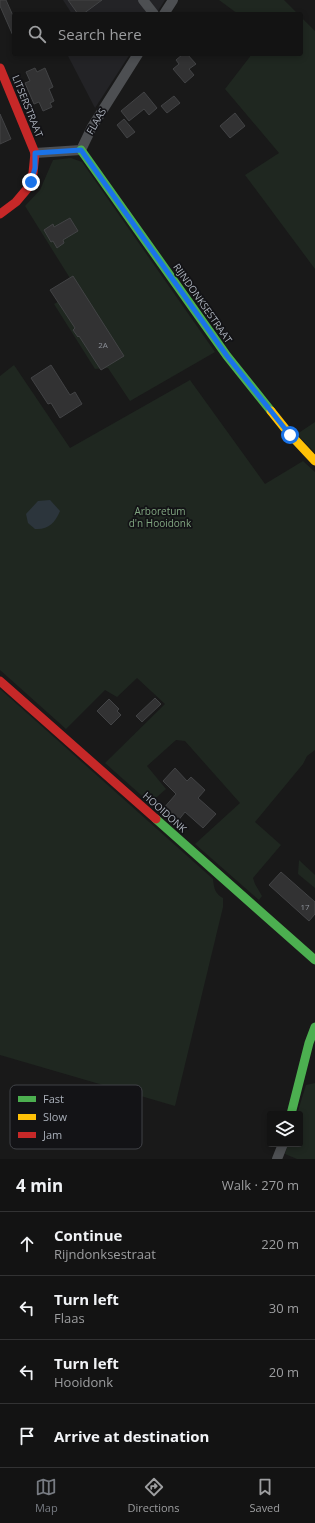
<!DOCTYPE html>
<meta charset="utf-8">
<style>
:root{--surface:#131313;--page:#1c1c1c;--text:#f1f3f6;--muted:#9d9ea0;--line:#323233;--accent:#777b82}
body{margin:0;font-family:"Open Sans",sans-serif;background:var(--page);color:var(--text)}
.controls{position:absolute;right:12px;bottom:12px;display:grid;overflow:hidden;border-radius:4px;box-shadow:0 2px 6px #0003}
.controls button{width:36px;height:36px;display:grid;place-items:center;padding:0;border:0;border-bottom:1px solid var(--line);background:var(--surface);color:var(--text);font:20px sans-serif}
.stop{position:absolute;width:12px;height:12px;margin:-9px;border:3px solid #1a73e8;border-radius:50%;background:#fff}
.stop.end{background:#1a73e8;border-color:#fff;box-shadow:0 1px 4px #0008}
.list{margin:0;padding:0;list-style:none}
h2{display:flex;justify-content:space-between;align-items:center;height:52px;margin:0;padding:0 16px;font-size:17px}
h2 small{font-size:13px;font-weight:400;color:var(--muted)}
.list li{display:grid;grid-template-columns:26px 1fr auto;gap:12px;align-items:center;box-sizing:border-box;height:64px;padding:0 16px;border-top:1px solid var(--line)}
.list b{display:block;font-size:15px;white-space:nowrap}
.list p{margin:0;font-size:13px;white-space:nowrap;color:var(--muted)}
.list em{font-size:13px;font-style:normal;color:var(--muted)}
.icon{flex:none;width:22px;height:22px;fill:none;stroke:currentColor;stroke-width:2;stroke-linecap:round;stroke-linejoin:round}
.map{position:relative;flex:none;width:315px;height:1159px;overflow:hidden}
.search{position:absolute;background:var(--surface);box-shadow:0 2px 6px #0003;left:12px;right:12px;top:12px;height:44px;display:flex;align-items:center;gap:10px;box-sizing:border-box;padding:0 14px;border-radius:4px;color:var(--muted);font-size:15px}
.sheet{height:308px;background:var(--surface)}
nav{display:flex;justify-content:space-around;align-items:center;box-sizing:border-box;height:56px;border-top:1px solid var(--line);background:var(--surface);font-size:11px;color:var(--muted)}
nav a{display:grid;justify-items:center;gap:2px}
nav .on{color:var(--accent)}
.map>svg:first-child{display:block}
</style>
<div class="map">
<svg width="315" height="1159" viewBox="0 0 315 1159">
<rect width="100%" height="100%" fill="#191919"/>
<!-- built -->
<g fill="#232326">
<polygon points="63,0 165,0 156,14 72,14"/>
<polygon points="67,54 130,54 95,108"/>
</g>
<!-- green -->
<g fill="#1f2720">
<polygon points="219,0 284,0 298,14 238,14"/>
<polygon points="301,17 315,31 315,269 245,175 279,153 225,89 252,54 301,54"/>
<polygon points="71,158 82,162 215,352 130,401 108,368 95,369 54,304 78,291 25,206 40,190 53,160"/>
<polygon points="14,365 70,448 190,380 265,484 303,461 315,472 315,750 307,756 303,764 255,822 281,845 253,878 255,884 262,896 259,900 195,844 240,803 185,741 176,740 147,766 166,789 150,803 105,763 165,704 137,678 117,697 105,690 66,729 0,670 0,376"/>
<polygon points="315,422 315,453 297,434"/>
<path d="M0,689L213,879C214,888 215,894 223,898V907L175,1106L0,1055Z"/>
<polygon points="299,860 315,875 315,888 298,874"/>
<polygon points="315,1083 315,1159 297,1159 285,1154 288,1144 300,1144 300,1114 297,1114 306,1085"/>
</g>
<!-- water -->
<path fill="#2c353c" d="M50,500L60,511C55,523 48,530 35,529L28,523L26,514L38,501Z"/>
<!-- building -->
<g fill="#323233" stroke="#424345">
<polygon points="0,0 6,0 14,18 14,38 0,6"/>
<polygon points="68,0 102,0 83,14 78,14"/>
<polygon points="183,54 187,54 196,64 189,69 194,75 185,83 173,69 179,64 176,60"/>
<polygon points="35,68 37,72 45,68 53,87 49,89 54,101 50,103 52,107 43,111 39,102 34,104 25,83 30,81 26,72"/>
<polygon points="144,92 157,108 149,115 144,109 129,121 121,111"/>
<polygon points="174,96 180,103 167,113 161,106"/>
<polygon points="235,113 245,126 230,138 220,126"/>
<polygon points="0,114 11,139 0,144"/>
<polygon points="124,119 135,132 127,138 117,125"/>
<polygon points="70,218 78,231 63,240 64,243 57,248 53,241 51,242 44,230 53,224 54,227"/>
<polygon points="73,276 124,356 101,370 79,336 78,337 73,330 75,328 50,290"/>
<polygon points="51,365 70,395 75,392 82,404 60,418 51,403 48,404 31,378"/>
<polygon points="155,698 161,704 142,722 136,716"/>
<polygon points="109,699 119,709 117,711 121,715 111,725 97,711"/>
<polygon points="175,768 187,781 191,777 205,790 198,798 216,814 203,828 185,812 177,822 163,809 176,794 163,781"/>
<polygon points="281,872 315,902 315,914 309,921 269,885"/>
</g>
<g fill="none" stroke-linecap="round" stroke-linejoin="round">
<!-- street -->
<g stroke="#4d4f52" stroke-width="10">
<polyline points="143,0 154,14"/>
<polyline points="164,14 173,0"/>
<polyline points="35,153 81,150 92,127 138,54"/>
<polyline points="277,1159 283,1144"/>
</g>
<!-- fast -->
<g stroke="#4caf50" stroke-width="9">
<polyline points="81,150 227,356 271,411"/>
<polyline points="156,819 315,960"/>
<polyline points="291,1114 309,1043 315,1027"/>
</g>
<!-- slow -->
<polyline stroke="#ffc107" stroke-width="9" points="271,411 287,431 315,461"/>
<!-- jam -->
<g stroke="#c62828" stroke-width="9">
<polyline points="0,68 35,153 33,173 27,189 16,202 0,214"/>
<polyline points="0,681 156,819"/>
</g>
</g>
<g fill="none" stroke-linecap="round" stroke-linejoin="round">
<!-- route -->
<polyline stroke="#1a73e8" stroke-width="5" points="31,182 35,168 35,153 81,150 227,356 290,435"/>
</g>
<g text-anchor="middle" dominant-baseline="central" stroke-width="3.5" stroke-linejoin="round" paint-order="stroke">
<!-- number labels -->
<g font-size="8" fill="#8c9098">
<text x="103" y="344">2A</text>
<text x="305" y="906">17</text>
</g>
<!-- street labels -->
<g font-size="10" fill="#aab0ba" stroke="#131316">
<text transform="translate(28 106) rotate(68)">LITSERSTRAAT</text>
<text transform="translate(96 121) rotate(-60)">FLAAS</text>
<text transform="translate(203 303) rotate(55)">RIJNDONKSESTRAAT</text>
<text transform="translate(165 812) rotate(42)">HOOIDONK</text>
</g>
<!-- park labels -->
<g font-size="10" fill="#81a681" stroke="#131316">
<text x="160" y="511">Arboretum<tspan x="160" dy="12">d'n Hooidonk</tspan></text>
</g>
</g>
<!-- legend -->
<rect x="10" y="1085" width="132" height="64" rx="6" fill="#131316" stroke="#404247" stroke-width="1"/>
<rect x="18" y="1096" width="18" height="6" fill="#4caf50"/>
<rect x="18" y="1114" width="18" height="6" fill="#ffc107"/>
<rect x="18" y="1132" width="18" height="6" fill="#c62828"/>
<g font-size="11" fill="#aab0ba">
<text x="43" y="1103">Fast</text>
<text x="43" y="1121">Slow</text>
<text x="43" y="1139">Jam</text>
</g>
</svg>
<div class="controls">
<button><svg class="icon" aria-label="layers" viewBox="0 0 24 24"><path d="M12 4l9 5-9 5-9-5zM3 14l9 5 9-5"/></svg></button>
</div>
<div class="stop" style="left:290px;top:435px"></div>
<div class="stop end" style="left:31px;top:182px"></div>
<div class="search"><svg class="icon" aria-label="search" viewBox="0 0 24 24"><circle cx="10" cy="10" r="6"/><path d="M15 15l6 6"/></svg>Search here</div>
</div>
<section class="sheet">
<h2>4 min<small>Walk · 270 m</small></h2>
<ul class="list">
<li><svg class="icon" aria-label="ahead" viewBox="0 0 24 24"><path d="M12 20V5M6 11l6-6 6 6"/></svg><div><b>Continue</b><p>Rijndonksestraat</p></div><em>220 m</em></li>
<li><svg class="icon" aria-label="left" viewBox="0 0 24 24"><path d="M17 20v-9H6M10 6l-5 5 5 5"/></svg><div><b>Turn left</b><p>Flaas</p></div><em>30 m</em></li>
<li><svg class="icon" aria-label="left" viewBox="0 0 24 24"><path d="M17 20v-9H6M10 6l-5 5 5 5"/></svg><div><b>Turn left</b><p>Hooidonk</p></div><em>20 m</em></li>
<li><svg class="icon" aria-label="arrive" viewBox="0 0 24 24"><path d="M6 21V4h12l-3 4 3 4H6"/></svg><div><b>Arrive at destination</b></div></li>
</ul>
</section>
<nav>
<a class="on"><svg class="icon" aria-label="map" viewBox="0 0 24 24"><path d="M3 6l6-2 6 2 6-2v14l-6 2-6-2-6 2zM9 4v14M15 6v14"/></svg>Map</a>
<a><svg class="icon" aria-label="directions" viewBox="0 0 24 24"><path d="M12 3l9 9-9 9-9-9zM9 14v-3h6M13 9l2 2-2 2"/></svg>Directions</a>
<a><svg class="icon" aria-label="saved" viewBox="0 0 24 24"><path d="M7 4h10v16l-5-4-5 4z"/></svg>Saved</a>
</nav>
